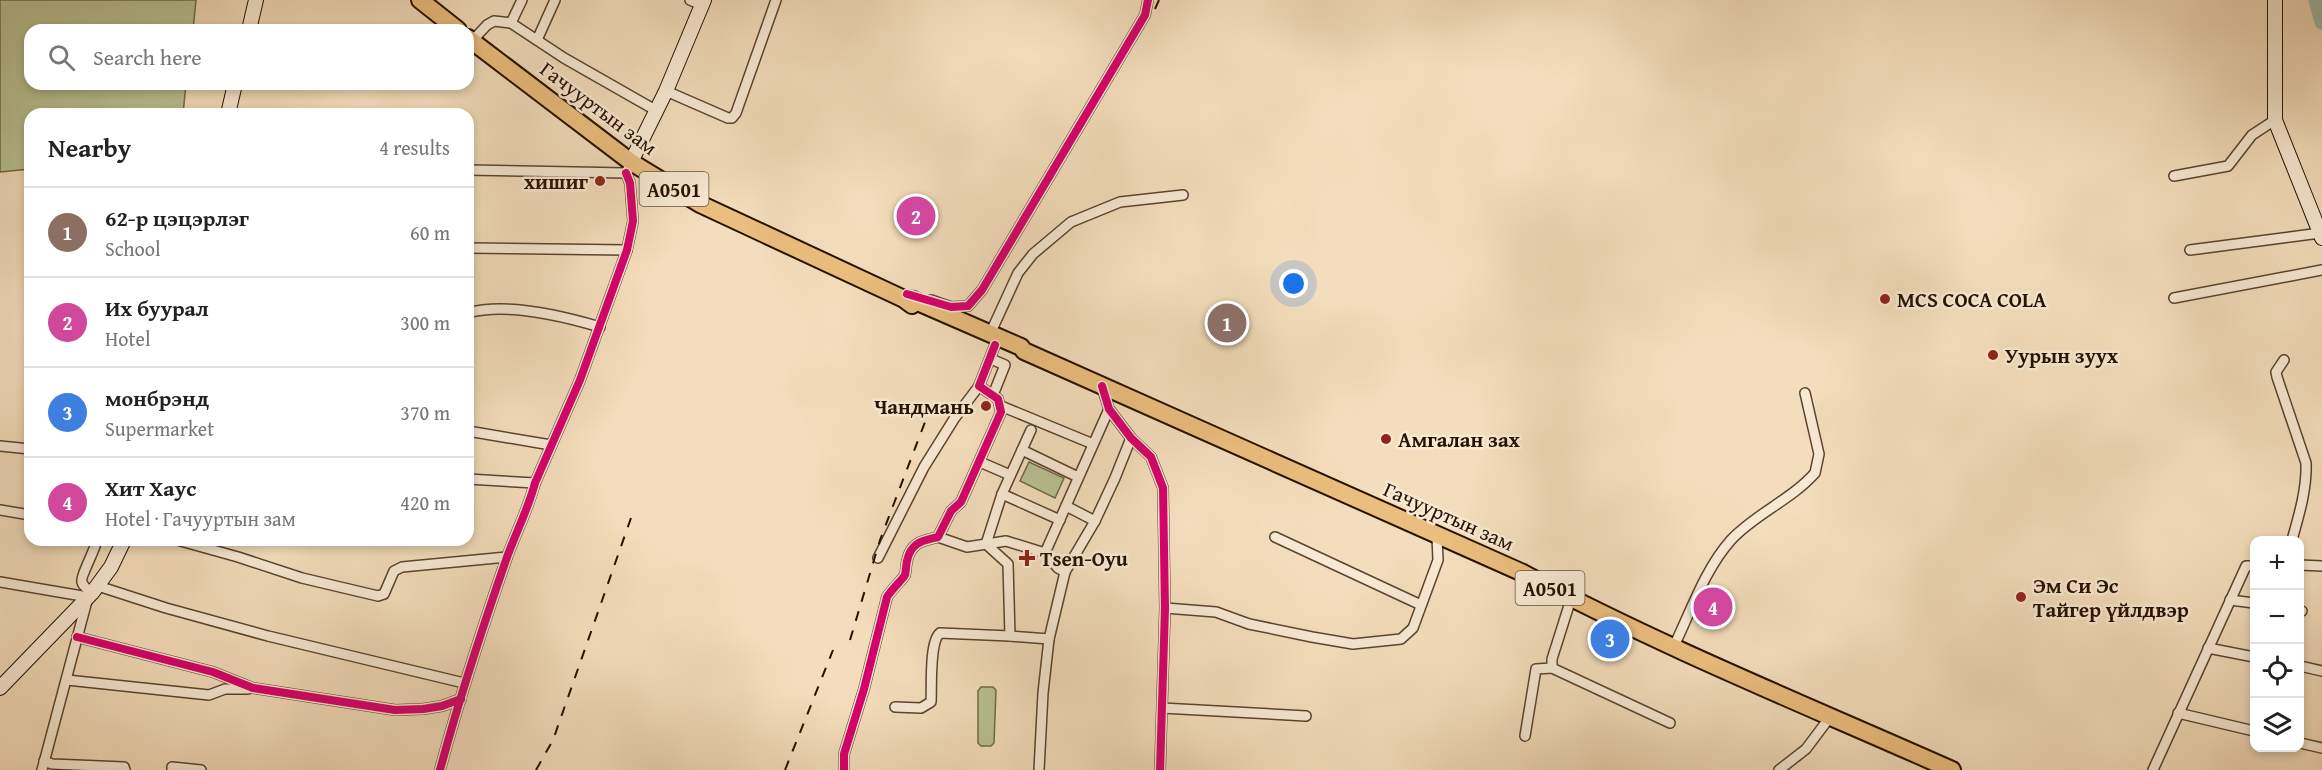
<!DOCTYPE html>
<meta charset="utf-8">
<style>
:root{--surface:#fff;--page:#f2f2f2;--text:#222;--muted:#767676;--line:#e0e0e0;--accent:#7c3aed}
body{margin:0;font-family:"Gentium Book Plus",serif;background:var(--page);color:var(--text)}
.controls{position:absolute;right:18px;bottom:18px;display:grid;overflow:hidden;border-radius:12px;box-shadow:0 3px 9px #0003}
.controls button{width:54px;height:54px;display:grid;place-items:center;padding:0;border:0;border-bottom:2px solid var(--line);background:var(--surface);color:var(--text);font:30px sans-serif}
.you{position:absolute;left:1294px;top:284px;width:21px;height:21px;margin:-15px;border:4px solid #fff;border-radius:50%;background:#1a73e8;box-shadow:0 0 0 9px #1a73e833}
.badge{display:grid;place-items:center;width:39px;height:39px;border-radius:50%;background:var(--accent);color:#fff;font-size:20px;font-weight:700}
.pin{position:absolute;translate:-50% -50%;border:3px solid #fff;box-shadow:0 2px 6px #0006}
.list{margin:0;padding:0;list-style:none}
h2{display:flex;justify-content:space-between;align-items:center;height:78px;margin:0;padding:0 24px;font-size:26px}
h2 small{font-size:20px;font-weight:400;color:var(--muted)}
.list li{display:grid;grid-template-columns:39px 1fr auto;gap:18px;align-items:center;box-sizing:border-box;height:90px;padding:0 24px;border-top:2px solid var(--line)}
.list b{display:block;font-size:22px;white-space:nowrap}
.list p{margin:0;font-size:20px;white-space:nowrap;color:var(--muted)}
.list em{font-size:20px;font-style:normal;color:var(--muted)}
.icon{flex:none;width:33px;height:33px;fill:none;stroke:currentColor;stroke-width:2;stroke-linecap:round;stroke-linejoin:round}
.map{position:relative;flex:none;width:2322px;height:770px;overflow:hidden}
.search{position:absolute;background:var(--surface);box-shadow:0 3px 9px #0003;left:24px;top:24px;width:450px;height:66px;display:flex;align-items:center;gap:15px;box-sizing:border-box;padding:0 21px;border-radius:18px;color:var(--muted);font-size:22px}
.panel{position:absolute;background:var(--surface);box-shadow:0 3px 9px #0003;left:24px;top:108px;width:450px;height:438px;border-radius:18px}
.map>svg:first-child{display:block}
</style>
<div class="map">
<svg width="2322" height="770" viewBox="0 0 2322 770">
<rect width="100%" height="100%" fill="#f4ddbc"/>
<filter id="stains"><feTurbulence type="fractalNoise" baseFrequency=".00333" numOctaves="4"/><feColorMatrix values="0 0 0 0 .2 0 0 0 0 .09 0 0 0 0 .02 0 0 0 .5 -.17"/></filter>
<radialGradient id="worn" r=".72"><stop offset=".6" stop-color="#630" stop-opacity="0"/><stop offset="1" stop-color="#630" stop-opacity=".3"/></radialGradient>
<!-- green -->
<g fill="#b8c293" stroke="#6f694a" stroke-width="1.5">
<polygon points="0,0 196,0 193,30 30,30 30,84 186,84 183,114 30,114 30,169 0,172"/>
<polygon points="1029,462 1064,478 1055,498 1020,481"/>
<polygon points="981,687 993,687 996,690 994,743 991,746 981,746 978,743 978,691"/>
</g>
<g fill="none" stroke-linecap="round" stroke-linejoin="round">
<!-- river -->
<polyline stroke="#9cbcae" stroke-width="15" points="2316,0 2322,22"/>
<defs>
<g id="street">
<polyline points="690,0 702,5"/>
<polyline points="511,23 522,0"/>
<polyline points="537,40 555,0"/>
<polyline points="472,41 487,25 494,21 511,23 564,58 657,111"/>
<polyline points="666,91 728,118 732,118 736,113 776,0"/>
<polyline points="468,170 626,173 628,169"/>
<polyline points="2174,176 2228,166 2252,135 2275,120"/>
<polyline points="468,248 627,250"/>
<polyline points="2190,250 2320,233"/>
<polyline points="2174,298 2322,270"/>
<polyline points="931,300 951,307 968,306 982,290 1145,15 1148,0"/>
<path d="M468,313C507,302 563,316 600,327"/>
<polyline points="990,334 1018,273 1033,254 1071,222 1120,202 1183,195"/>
<polyline points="991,359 1005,365 993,395"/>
<path d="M2284,360L2276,372L2277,377L2306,463C2307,489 2299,515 2292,540"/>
<polyline points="1102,387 1109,409 1131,438 1151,457 1163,488 1165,608 1160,770"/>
<polyline points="1001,406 1093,444"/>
<polyline points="1031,430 1002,494 986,544 1008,564 1010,636 1049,639"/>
<polyline points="468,431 551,445"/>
<polyline points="0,446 30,449"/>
<polyline points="1022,450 1078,477"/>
<polyline points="980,462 1010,475"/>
<polyline points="468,479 535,483"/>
<polyline points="1002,494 1060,520"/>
<polyline points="0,510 30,515"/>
<polyline points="1095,521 1115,478 1131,438"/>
<polyline points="938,537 967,547 1006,541 1045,553"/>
<polyline points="1275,537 1421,605"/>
<polyline points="177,540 238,557 302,578 378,596 384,594 394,571 402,567 507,557"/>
<polyline points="878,558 924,467 954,419 979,386"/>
<polyline points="2300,565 2322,566"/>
<polyline points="1065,572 1095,521 1066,506"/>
<polyline points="0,582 88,597 42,770"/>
<polyline points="98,586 166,608 268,636 464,683"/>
<path d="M92,593C89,590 83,587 82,582C80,577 95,550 97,540"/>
<polyline points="1571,599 1552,659 1552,668 1670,723"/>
<polyline points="2230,600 2254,603"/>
<polyline points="1165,608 1216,612 1249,624 1312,637 1353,644 1401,639 1413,628 1438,560 1437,537"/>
<polyline points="2300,610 2302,611"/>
<polyline points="77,637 213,672 253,688 395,710 423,709 442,706 461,699"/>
<path d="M1674,646C1691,611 1705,569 1731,540C1755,514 1791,500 1815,473L1819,454L1805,393"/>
<polyline points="2208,648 2254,657"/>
<polyline points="2300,666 2322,671"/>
<polyline points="67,680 209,695 225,689 248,689"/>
<path d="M895,707L921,708L931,702C932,687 929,642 940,633L1010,636"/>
<polyline points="1162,708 1306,716"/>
<polyline points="2178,713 2254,731"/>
<polyline points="1525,736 1536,669 1552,668"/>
<polyline points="2300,743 2322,748"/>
<polyline points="44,761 52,764 124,767 125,770"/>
<polyline points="172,770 172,767 201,770"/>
<path d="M440,770C459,699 482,629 506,560C515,534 528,510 535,483L580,380L627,250L633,221L630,183L626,173"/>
<path d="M844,770V754L864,689L887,597C892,589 903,579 905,575C906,571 906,565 907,561C911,542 922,541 938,537L951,511L961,502L1001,412L998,399L979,386L995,345"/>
<polyline points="1039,770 1043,693 1049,639 1065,572 1058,568 1045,553 1109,409"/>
<polyline points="1779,770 1806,749 1830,717"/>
<polyline points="2153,770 2246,566 2254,566"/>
</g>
<g id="secondary">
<polyline points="2275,0 2275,120 2322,238"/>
<polyline points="249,30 256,0"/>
<polyline points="228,114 235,84"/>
<polyline points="631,162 666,91 704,0"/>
<polyline points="0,688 92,593 111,567 124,540"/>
</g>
<g id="highway">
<polyline points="420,0 458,30"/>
<polyline points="468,38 631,162 700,204 904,299 912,305"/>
<path d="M904,299L913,300L1021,347L1024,351L1523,573C1662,647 1808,706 1952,770"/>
</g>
</defs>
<!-- street casing -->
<use href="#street" stroke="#5a432f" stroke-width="12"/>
<!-- secondary casing -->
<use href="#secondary" stroke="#261000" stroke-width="16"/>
<!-- highway casing -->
<use href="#highway" stroke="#261000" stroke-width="20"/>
<!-- street -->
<use href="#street" stroke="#f8e9d3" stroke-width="9"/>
<!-- secondary -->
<use href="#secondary" stroke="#f8e9d3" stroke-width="14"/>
<!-- highway -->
<use href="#highway" stroke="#eabe7e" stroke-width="16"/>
<!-- rail -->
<g stroke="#261000" stroke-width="2" stroke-dasharray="10 10" stroke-linecap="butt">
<polyline points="1155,9 1159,0"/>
<polyline points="850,640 880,540 930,409"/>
<polyline points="536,770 553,740 631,518"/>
<polyline points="785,770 833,650"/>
</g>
<defs>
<g id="cycleway">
<polyline points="907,294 951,307 968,306 982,290 1145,15 1148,0"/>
<polyline points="1102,386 1109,409 1131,438 1151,457 1163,488 1165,608 1160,770"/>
<polyline points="77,637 213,672 253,688 395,710 423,709 442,706 461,699"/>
<path d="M440,770C459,699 482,629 506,560C515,534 528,510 535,483L580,380L627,250L633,221L630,183L626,173"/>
<path d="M844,770V754L864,689L887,597C892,589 903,579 905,575C906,571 906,565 907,561C911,542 922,541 938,537L951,511L961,502L1001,412L998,399L979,386L995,345"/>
</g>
</defs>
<!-- cycleway casing -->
<use href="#cycleway" stroke="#f8e9d3" stroke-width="11"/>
<!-- cycleway -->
<use href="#cycleway" stroke="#d6006c" stroke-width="8"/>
</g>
<!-- markers -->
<g fill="#8f2418" stroke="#f8e9d3" stroke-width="2">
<circle cx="600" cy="181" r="6"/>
<circle cx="1885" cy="299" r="6"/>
<circle cx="1993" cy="355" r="6"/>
<circle cx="986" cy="406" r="6"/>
<circle cx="1386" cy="439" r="6"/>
<path d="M1024 549h6v6h6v6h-6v6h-6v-6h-6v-6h6z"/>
<circle cx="2021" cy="597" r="6"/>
</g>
<g text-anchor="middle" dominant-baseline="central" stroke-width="5" stroke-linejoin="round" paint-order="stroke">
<!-- shield labels -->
<g fill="#f8e9d3" stroke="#65513f" stroke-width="1.5">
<rect x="639.5" y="172" width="69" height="34" rx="4.5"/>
<rect x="1515.5" y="571" width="69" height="34" rx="4.5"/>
</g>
<g font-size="20" font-weight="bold" fill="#261000">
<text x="674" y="189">A0501</text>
<text x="1550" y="588">A0501</text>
</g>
<!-- street labels -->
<g font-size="21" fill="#261000" stroke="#f8e9d3">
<text transform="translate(599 108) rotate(37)">Гачууртын зам</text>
<text transform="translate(1449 516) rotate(24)">Гачууртын зам</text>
</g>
<!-- poi labels -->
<g font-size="21" font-weight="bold" fill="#261000" stroke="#f8e9d3" text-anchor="start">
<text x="588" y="181" text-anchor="end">хишиг</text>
<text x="1897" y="299">MCS COCA COLA</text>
<text x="2005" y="355">Уурын зуух</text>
<text x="974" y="406" text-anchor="end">Чандмань</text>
<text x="1398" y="439">Амгалан зах</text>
<text x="1040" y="558">Tsen-Oyu</text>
<text x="2033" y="585">Эм Си Эс<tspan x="2033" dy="24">Тайгер үйлдвэр</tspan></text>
</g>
</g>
<rect width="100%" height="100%" filter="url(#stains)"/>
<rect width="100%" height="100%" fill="url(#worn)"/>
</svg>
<div class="controls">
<button>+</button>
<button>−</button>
<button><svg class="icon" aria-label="locate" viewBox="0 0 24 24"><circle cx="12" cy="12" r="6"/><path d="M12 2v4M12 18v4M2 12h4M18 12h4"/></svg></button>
<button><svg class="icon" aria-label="layers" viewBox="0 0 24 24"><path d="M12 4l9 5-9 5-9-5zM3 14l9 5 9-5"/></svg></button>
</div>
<div class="you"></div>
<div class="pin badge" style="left:1227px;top:323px;background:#8d6e63">1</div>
<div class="pin badge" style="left:916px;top:216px;background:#d1479c">2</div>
<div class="pin badge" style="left:1610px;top:639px;background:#3f7fe0">3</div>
<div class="pin badge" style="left:1713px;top:607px;background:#d1479c">4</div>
<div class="search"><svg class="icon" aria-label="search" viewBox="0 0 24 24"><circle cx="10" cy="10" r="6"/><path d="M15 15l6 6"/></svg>Search here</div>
<section class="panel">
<h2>Nearby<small>4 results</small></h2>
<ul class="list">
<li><span class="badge" style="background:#8d6e63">1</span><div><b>62-р цэцэрлэг</b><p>School</p></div><em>60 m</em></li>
<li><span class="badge" style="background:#d1479c">2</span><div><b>Их буурал</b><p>Hotel</p></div><em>300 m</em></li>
<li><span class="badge" style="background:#3f7fe0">3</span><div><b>монбрэнд</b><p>Supermarket</p></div><em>370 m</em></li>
<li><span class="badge" style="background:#d1479c">4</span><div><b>Хит Хаус</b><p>Hotel · Гачууртын зам</p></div><em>420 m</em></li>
</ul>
</section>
</div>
